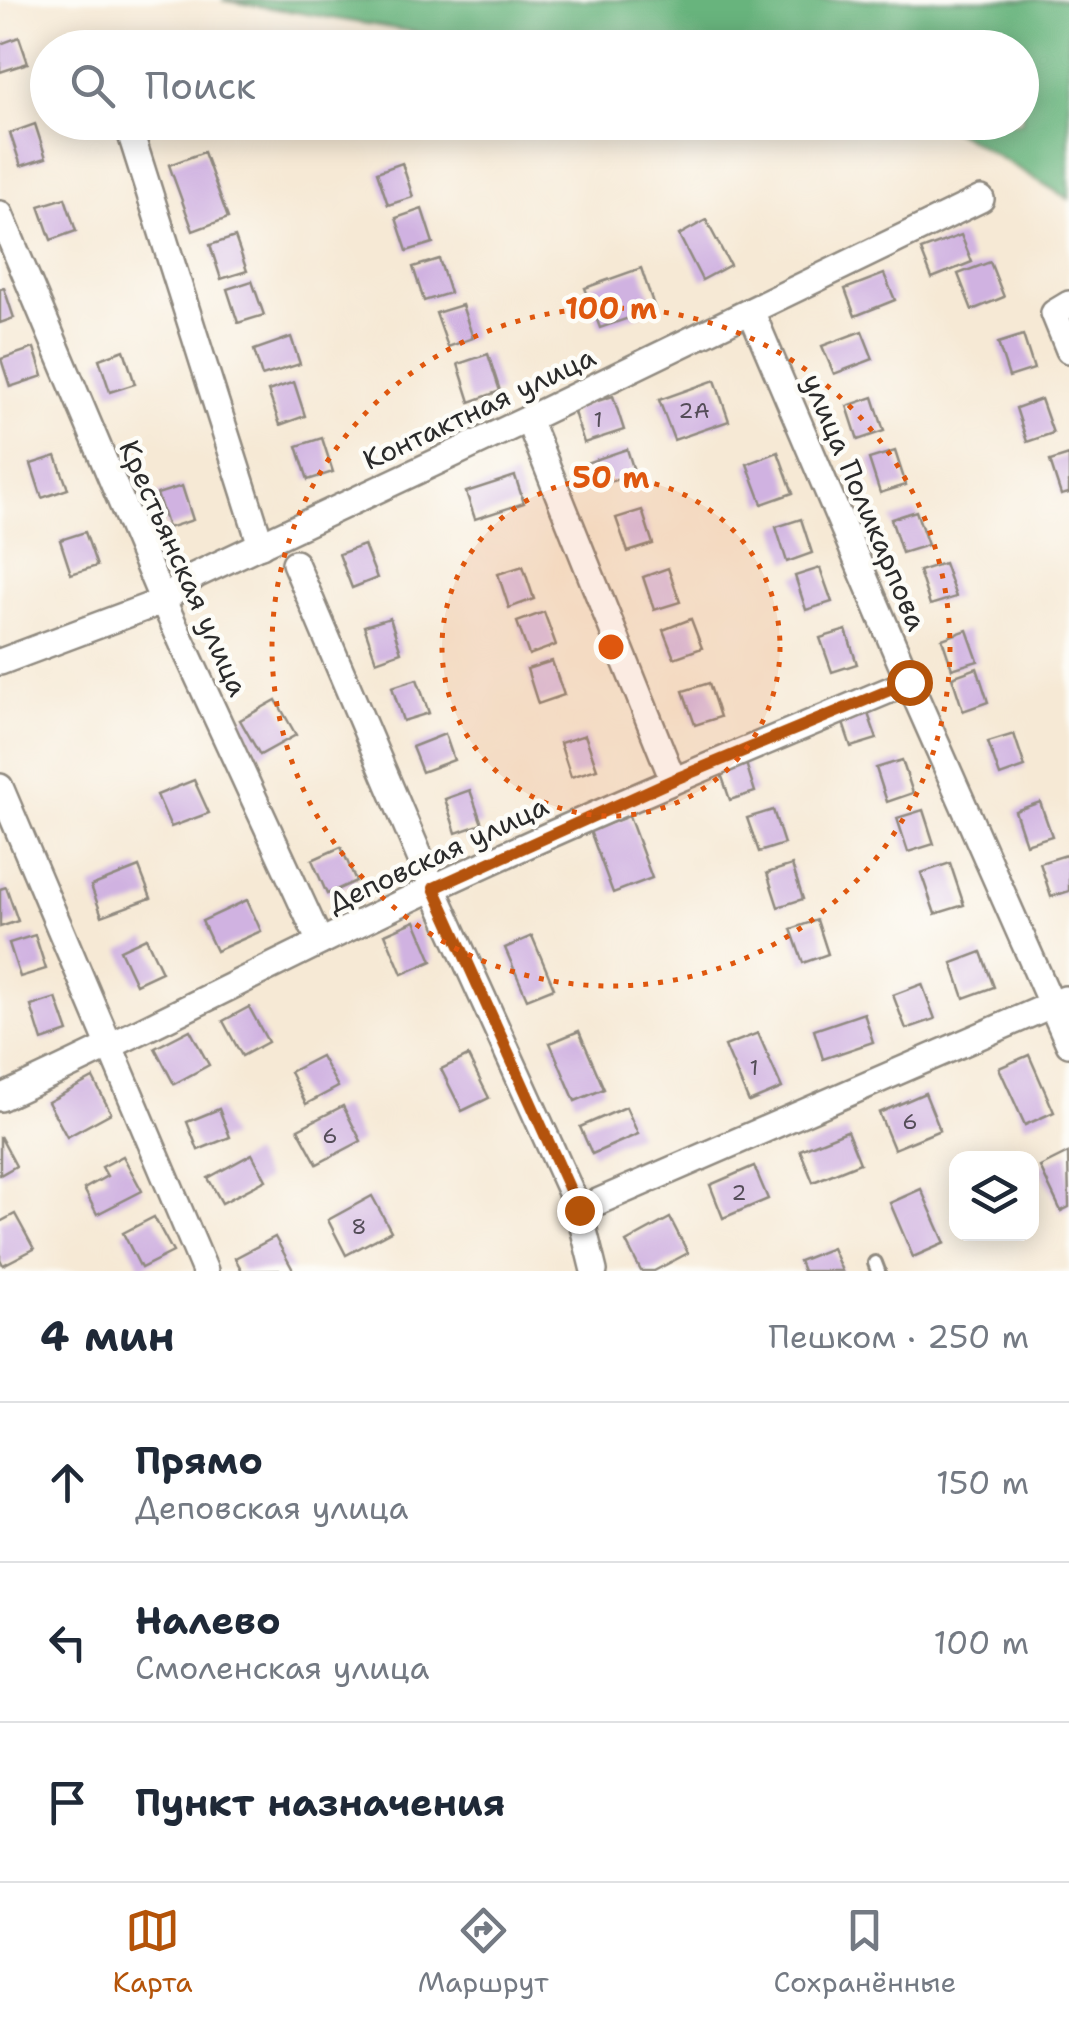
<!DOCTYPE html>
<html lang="ru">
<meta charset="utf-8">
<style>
:root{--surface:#fff;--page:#f2f2f3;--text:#1f2937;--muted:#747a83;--line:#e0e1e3;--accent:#b45309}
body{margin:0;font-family:"Shantell Sans",sans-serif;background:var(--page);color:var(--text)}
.controls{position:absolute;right:30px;bottom:30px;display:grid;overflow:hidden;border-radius:20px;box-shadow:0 5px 25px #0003}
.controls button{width:90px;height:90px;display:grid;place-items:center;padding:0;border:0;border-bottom:2px solid var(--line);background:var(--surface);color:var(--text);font:50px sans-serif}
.stop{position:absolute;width:30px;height:30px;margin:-22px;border:8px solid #b45309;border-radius:50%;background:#fff}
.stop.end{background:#b45309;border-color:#fff;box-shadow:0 2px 10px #0008}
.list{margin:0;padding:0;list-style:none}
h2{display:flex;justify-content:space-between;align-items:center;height:130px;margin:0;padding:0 40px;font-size:42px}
h2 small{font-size:32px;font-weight:400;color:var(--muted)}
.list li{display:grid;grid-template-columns:65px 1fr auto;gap:30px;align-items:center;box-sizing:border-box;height:160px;padding:0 40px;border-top:2px solid var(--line)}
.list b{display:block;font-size:38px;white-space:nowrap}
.list p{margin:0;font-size:32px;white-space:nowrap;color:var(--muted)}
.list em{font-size:32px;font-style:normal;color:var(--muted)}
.icon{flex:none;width:55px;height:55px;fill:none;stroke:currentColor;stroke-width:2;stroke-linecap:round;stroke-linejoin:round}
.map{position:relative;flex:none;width:1069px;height:1271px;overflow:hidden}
.search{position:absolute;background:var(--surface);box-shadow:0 5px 25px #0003;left:30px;right:30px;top:30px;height:110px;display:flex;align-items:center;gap:25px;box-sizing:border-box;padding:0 35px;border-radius:55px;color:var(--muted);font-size:38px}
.sheet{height:610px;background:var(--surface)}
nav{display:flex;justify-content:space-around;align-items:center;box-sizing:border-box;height:140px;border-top:2px solid var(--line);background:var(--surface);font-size:28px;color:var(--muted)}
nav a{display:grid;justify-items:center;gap:5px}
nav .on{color:var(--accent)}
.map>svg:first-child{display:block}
</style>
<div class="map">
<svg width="1069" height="1271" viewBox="0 0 1069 1271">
<rect width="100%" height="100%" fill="#fdfcf7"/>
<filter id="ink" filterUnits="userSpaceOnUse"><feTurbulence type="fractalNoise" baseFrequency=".01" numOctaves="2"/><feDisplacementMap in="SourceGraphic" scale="20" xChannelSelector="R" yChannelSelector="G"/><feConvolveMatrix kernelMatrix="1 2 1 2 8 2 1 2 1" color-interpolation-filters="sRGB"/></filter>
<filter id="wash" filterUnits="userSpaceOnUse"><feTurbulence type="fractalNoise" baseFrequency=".0048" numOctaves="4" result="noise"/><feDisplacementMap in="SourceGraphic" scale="40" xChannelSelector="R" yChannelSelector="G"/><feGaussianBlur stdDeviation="2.25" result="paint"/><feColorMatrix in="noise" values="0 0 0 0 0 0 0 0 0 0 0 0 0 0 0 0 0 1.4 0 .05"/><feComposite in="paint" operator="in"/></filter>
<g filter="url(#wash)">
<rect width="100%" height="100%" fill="#f6e9d5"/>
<!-- forest -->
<polygon fill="#68b47d" stroke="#4a7054" stroke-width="2.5" points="222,0 1069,0 1069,199 942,123 1022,122 1022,48 505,47"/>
<g id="blocks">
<!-- building -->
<g fill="#d0b2e1">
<polygon points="163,35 168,48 128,48 128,47"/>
<polygon points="19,37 28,63 0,72 0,44"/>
<polygon points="35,124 46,158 21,166 10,133"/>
<polygon points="204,152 228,218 193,231 169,165"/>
<polygon points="402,163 413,197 388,205 377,172"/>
<polygon points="65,198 76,231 51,240 39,206"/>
<polygon points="422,209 433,243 407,251 396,218"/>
<polygon points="706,220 730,265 702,280 679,235"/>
<polygon points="961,235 972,262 932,278 921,250"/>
<polygon points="235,237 247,271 221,279 210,245"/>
<polygon points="439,259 450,293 424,301 413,267"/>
<polygon points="990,262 1004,297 972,310 958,274"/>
<polygon points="641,268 655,309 600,328 585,288"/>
<polygon points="884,274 895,300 855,316 845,289"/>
<polygon points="252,281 264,315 238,323 227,289"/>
<polygon points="4,288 14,318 0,323 0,289"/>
<polygon points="462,305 473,338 448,347 436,313"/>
<polygon points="862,331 873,359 834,374 822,346"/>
<polygon points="1023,335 1034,369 1009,377 998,343"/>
<polygon points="291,337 300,364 262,376 254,350"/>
<polygon points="34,348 43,376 10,387 1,359"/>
<polygon points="124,350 135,384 110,392 99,359"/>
<polygon points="488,354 500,391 470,402 458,364"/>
<polygon points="715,380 729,421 674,440 659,400"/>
<polygon points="294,382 305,416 280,425 268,391"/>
<polygon points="613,396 624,430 584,443 573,409"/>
<polygon points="873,397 884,431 858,440 847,406"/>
<polygon points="1041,399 1053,433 1027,442 1016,408"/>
<polygon points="322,438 333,472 308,480 297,446"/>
<polygon points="627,449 635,474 594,487 586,463"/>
<polygon points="895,451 906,485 880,493 869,459"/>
<polygon points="778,452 793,493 762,504 747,464"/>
<polygon points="1069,455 1069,493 1061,495 1050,461"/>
<polygon points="56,456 68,489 42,498 31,464"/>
<polygon points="515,476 524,503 475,519 466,492"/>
<polygon points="182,486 193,520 168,528 157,494"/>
<polygon points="642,510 653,544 628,552 616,518"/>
<polygon points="916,511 928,545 902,553 891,519"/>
<polygon points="801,519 812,553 787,562 776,527"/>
<polygon points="85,532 97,566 71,574 60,540"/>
<polygon points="364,545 377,578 352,588 339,554"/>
<polygon points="944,563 956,597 930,605 919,571"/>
<polygon points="523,566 534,599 509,608 498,574"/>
<polygon points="668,568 680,602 654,610 643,577"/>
<polygon points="820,568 832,602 806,610 795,576"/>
<polygon points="544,612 556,645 529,655 517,622"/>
<polygon points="390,618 401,652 376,661 364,626"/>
<polygon points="691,619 702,648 674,658 663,630"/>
<polygon points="846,630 857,664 832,672 820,638"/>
<polygon points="967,630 978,661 952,669 942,639"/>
<polygon points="552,661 564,695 538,704 527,669"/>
<polygon points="977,668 988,702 963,711 952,677"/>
<polygon points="417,679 429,713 403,721 392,687"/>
<polygon points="709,683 720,717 695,725 683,691"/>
<polygon points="276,700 296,735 260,755 240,720"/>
<polygon points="865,705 877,739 851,747 840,714"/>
<polygon points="445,734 454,760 422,772 412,747"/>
<polygon points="1014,734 1025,767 1000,776 988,742"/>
<polygon points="585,735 597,769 571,777 560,743"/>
<polygon points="745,760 755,792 730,800 719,768"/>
<polygon points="902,760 913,793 887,802 876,768"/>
<polygon points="194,780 209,813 171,827 157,795"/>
<polygon points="470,790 482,824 456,833 445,799"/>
<polygon points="1040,802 1052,836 1026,844 1015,811"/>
<polygon points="773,810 784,844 759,852 747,818"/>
<polygon points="923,810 934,844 908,852 897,818"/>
<polygon points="629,816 652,878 613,893 590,831"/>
<polygon points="341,847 356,881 327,894 312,860"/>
<polygon points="1066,855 1069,865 1069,891 1051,897 1040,863"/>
<polygon points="950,863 964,905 935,914 921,873"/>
<polygon points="792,865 803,899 778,907 767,873"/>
<polygon points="139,867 151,898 102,916 91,886"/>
<polygon points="6,887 18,921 0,927 0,889"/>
<polygon points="247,900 261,931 216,951 202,921"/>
<polygon points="817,920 828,954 803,963 791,929"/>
<polygon points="415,921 432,961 402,974 385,934"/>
<polygon points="35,935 46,969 20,977 9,943"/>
<polygon points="532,936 554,988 527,999 505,948"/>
<polygon points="146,938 162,972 136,984 120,950"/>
<polygon points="981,952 994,987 964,998 952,963"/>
<polygon points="922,984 935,1019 906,1029 893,995"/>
<polygon points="56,998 68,1032 42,1041 31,1006"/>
<polygon points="249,1007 268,1042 242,1056 223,1021"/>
<polygon points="864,1013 873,1042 823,1059 814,1030"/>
<polygon points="190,1030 209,1065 174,1084 155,1048"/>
<polygon points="579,1031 604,1089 575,1101 550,1043"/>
<polygon points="758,1033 782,1088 749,1102 725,1046"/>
<polygon points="1029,1055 1054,1112 1025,1125 999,1068"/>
<polygon points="321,1056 338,1087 306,1104 290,1072"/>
<polygon points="468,1056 489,1098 462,1111 441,1069"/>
<polygon points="93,1078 111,1113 67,1137 48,1102"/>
<polygon points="925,1093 940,1130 894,1149 879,1113"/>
<polygon points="343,1106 361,1141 317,1164 298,1129"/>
<polygon points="626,1107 638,1134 592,1154 580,1127"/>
<polygon points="219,1109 230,1137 198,1150 187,1122"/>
<polygon points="847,1131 860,1163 813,1182 800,1150"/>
<polygon points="0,1136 16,1166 0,1175"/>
<polygon points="1068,1153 1069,1207 1061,1211 1040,1167"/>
<polygon points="252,1154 266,1180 222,1203 208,1178"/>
<polygon points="123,1156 142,1191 97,1214 84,1189 107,1176 102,1167"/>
<polygon points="754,1166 768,1199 723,1218 710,1185"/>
<polygon points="921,1189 945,1243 913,1257 890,1203"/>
<polygon points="372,1196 391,1231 346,1255 328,1220"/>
<polygon points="15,1214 34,1249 3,1265 0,1259 0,1222"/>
<polygon points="154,1217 173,1252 141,1268 123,1233"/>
<polygon points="670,1218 688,1253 654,1271 641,1271 626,1242"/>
<polygon points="275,1237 293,1270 242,1271 235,1258"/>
<polygon points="832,1248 842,1271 803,1271 799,1261"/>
</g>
</g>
</g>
<g filter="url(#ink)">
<use href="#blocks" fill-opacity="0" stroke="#908a80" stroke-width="2.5"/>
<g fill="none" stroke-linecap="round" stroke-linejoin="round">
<defs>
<polyline id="service" points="875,1263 878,1271"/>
<g id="minor">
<polyline points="103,46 103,48"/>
<polyline points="127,122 261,545"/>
<polyline points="0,214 163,601 320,942"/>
<polyline points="1069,304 1054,313 1069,350"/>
<polyline points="751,311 909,682 1069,1044"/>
<polyline points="528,419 673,780"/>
<polyline points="295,563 433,888 579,1210 594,1271"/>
<polyline points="0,662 163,601 196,575 528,419 981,199"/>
<polyline points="0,787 205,1271"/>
<path d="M0,1098C145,1032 285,957 429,890C587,816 748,749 909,682"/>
<polyline points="579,1210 1065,999"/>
</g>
</defs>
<!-- service casing -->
<use href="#service" stroke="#908a80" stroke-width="18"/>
<!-- minor casing -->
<use href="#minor" stroke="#908a80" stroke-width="30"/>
<!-- service -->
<use href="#service" stroke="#fff" stroke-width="12"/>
<!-- minor -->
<use href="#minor" stroke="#fff" stroke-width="25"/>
</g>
</g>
<g fill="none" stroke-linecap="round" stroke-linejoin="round" filter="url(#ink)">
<!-- route -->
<polyline stroke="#b45309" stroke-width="12" points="579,1210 434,888 673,780 909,682"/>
</g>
<!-- distance rings -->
<circle cx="611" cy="647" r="169" fill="#df570e" fill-opacity=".12"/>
<g fill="none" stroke="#df570e" stroke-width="5" stroke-dasharray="5 10">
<circle cx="611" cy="647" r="169"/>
<circle cx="611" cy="647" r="339"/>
</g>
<g text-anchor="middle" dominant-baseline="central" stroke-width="9" stroke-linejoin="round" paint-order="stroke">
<!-- number labels -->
<g font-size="22" fill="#544d58">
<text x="694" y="410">2А</text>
<text x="598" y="419">1</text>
<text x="754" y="1067">1</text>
<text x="910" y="1121">6</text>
<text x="330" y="1135">6</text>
<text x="739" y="1192">2</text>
<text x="359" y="1226">8</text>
</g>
<!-- street labels -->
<g font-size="28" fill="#2b2b2b" stroke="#fdfcf7">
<text transform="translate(479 408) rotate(-25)">Контактная улица</text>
<text transform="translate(865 502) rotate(67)">улица Поликарпова</text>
<text transform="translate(184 568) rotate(66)">Крестьянская улица</text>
<text transform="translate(438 854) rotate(-25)">Деповская улица</text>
</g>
</g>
<circle cx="611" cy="647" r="15" fill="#df570e" stroke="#fdfcf7" stroke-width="5"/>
<g font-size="30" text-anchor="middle" font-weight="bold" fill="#df570e" stroke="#fdfcf7" stroke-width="9" stroke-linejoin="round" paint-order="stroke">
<text x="611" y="319">100 m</text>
<text x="611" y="488">50 m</text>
</g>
</svg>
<div class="controls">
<button><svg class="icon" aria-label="layers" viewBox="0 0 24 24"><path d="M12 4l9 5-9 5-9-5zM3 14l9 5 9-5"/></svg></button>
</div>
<div class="stop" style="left:909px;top:682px"></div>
<div class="stop end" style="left:579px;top:1210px"></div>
<div class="search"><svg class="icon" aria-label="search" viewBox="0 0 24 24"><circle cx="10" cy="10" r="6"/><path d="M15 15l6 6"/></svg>Поиск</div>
</div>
<section class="sheet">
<h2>4 мин<small>Пешком · 250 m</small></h2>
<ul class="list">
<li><svg class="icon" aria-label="ahead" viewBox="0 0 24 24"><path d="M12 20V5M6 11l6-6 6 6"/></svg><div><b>Прямо</b><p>Деповская улица</p></div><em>150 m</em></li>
<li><svg class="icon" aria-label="left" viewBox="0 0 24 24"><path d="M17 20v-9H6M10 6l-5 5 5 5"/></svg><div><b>Налево</b><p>Смоленская улица</p></div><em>100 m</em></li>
<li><svg class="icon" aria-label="arrive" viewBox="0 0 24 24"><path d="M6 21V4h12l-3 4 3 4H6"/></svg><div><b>Пункт назначения</b></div></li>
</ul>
</section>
<nav>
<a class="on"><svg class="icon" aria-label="map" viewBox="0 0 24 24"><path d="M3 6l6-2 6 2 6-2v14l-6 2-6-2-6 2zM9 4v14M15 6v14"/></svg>Карта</a>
<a><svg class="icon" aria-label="directions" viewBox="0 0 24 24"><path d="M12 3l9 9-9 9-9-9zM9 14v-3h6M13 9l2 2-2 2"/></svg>Маршрут</a>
<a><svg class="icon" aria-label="saved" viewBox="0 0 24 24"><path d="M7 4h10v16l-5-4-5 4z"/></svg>Сохранённые</a>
</nav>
